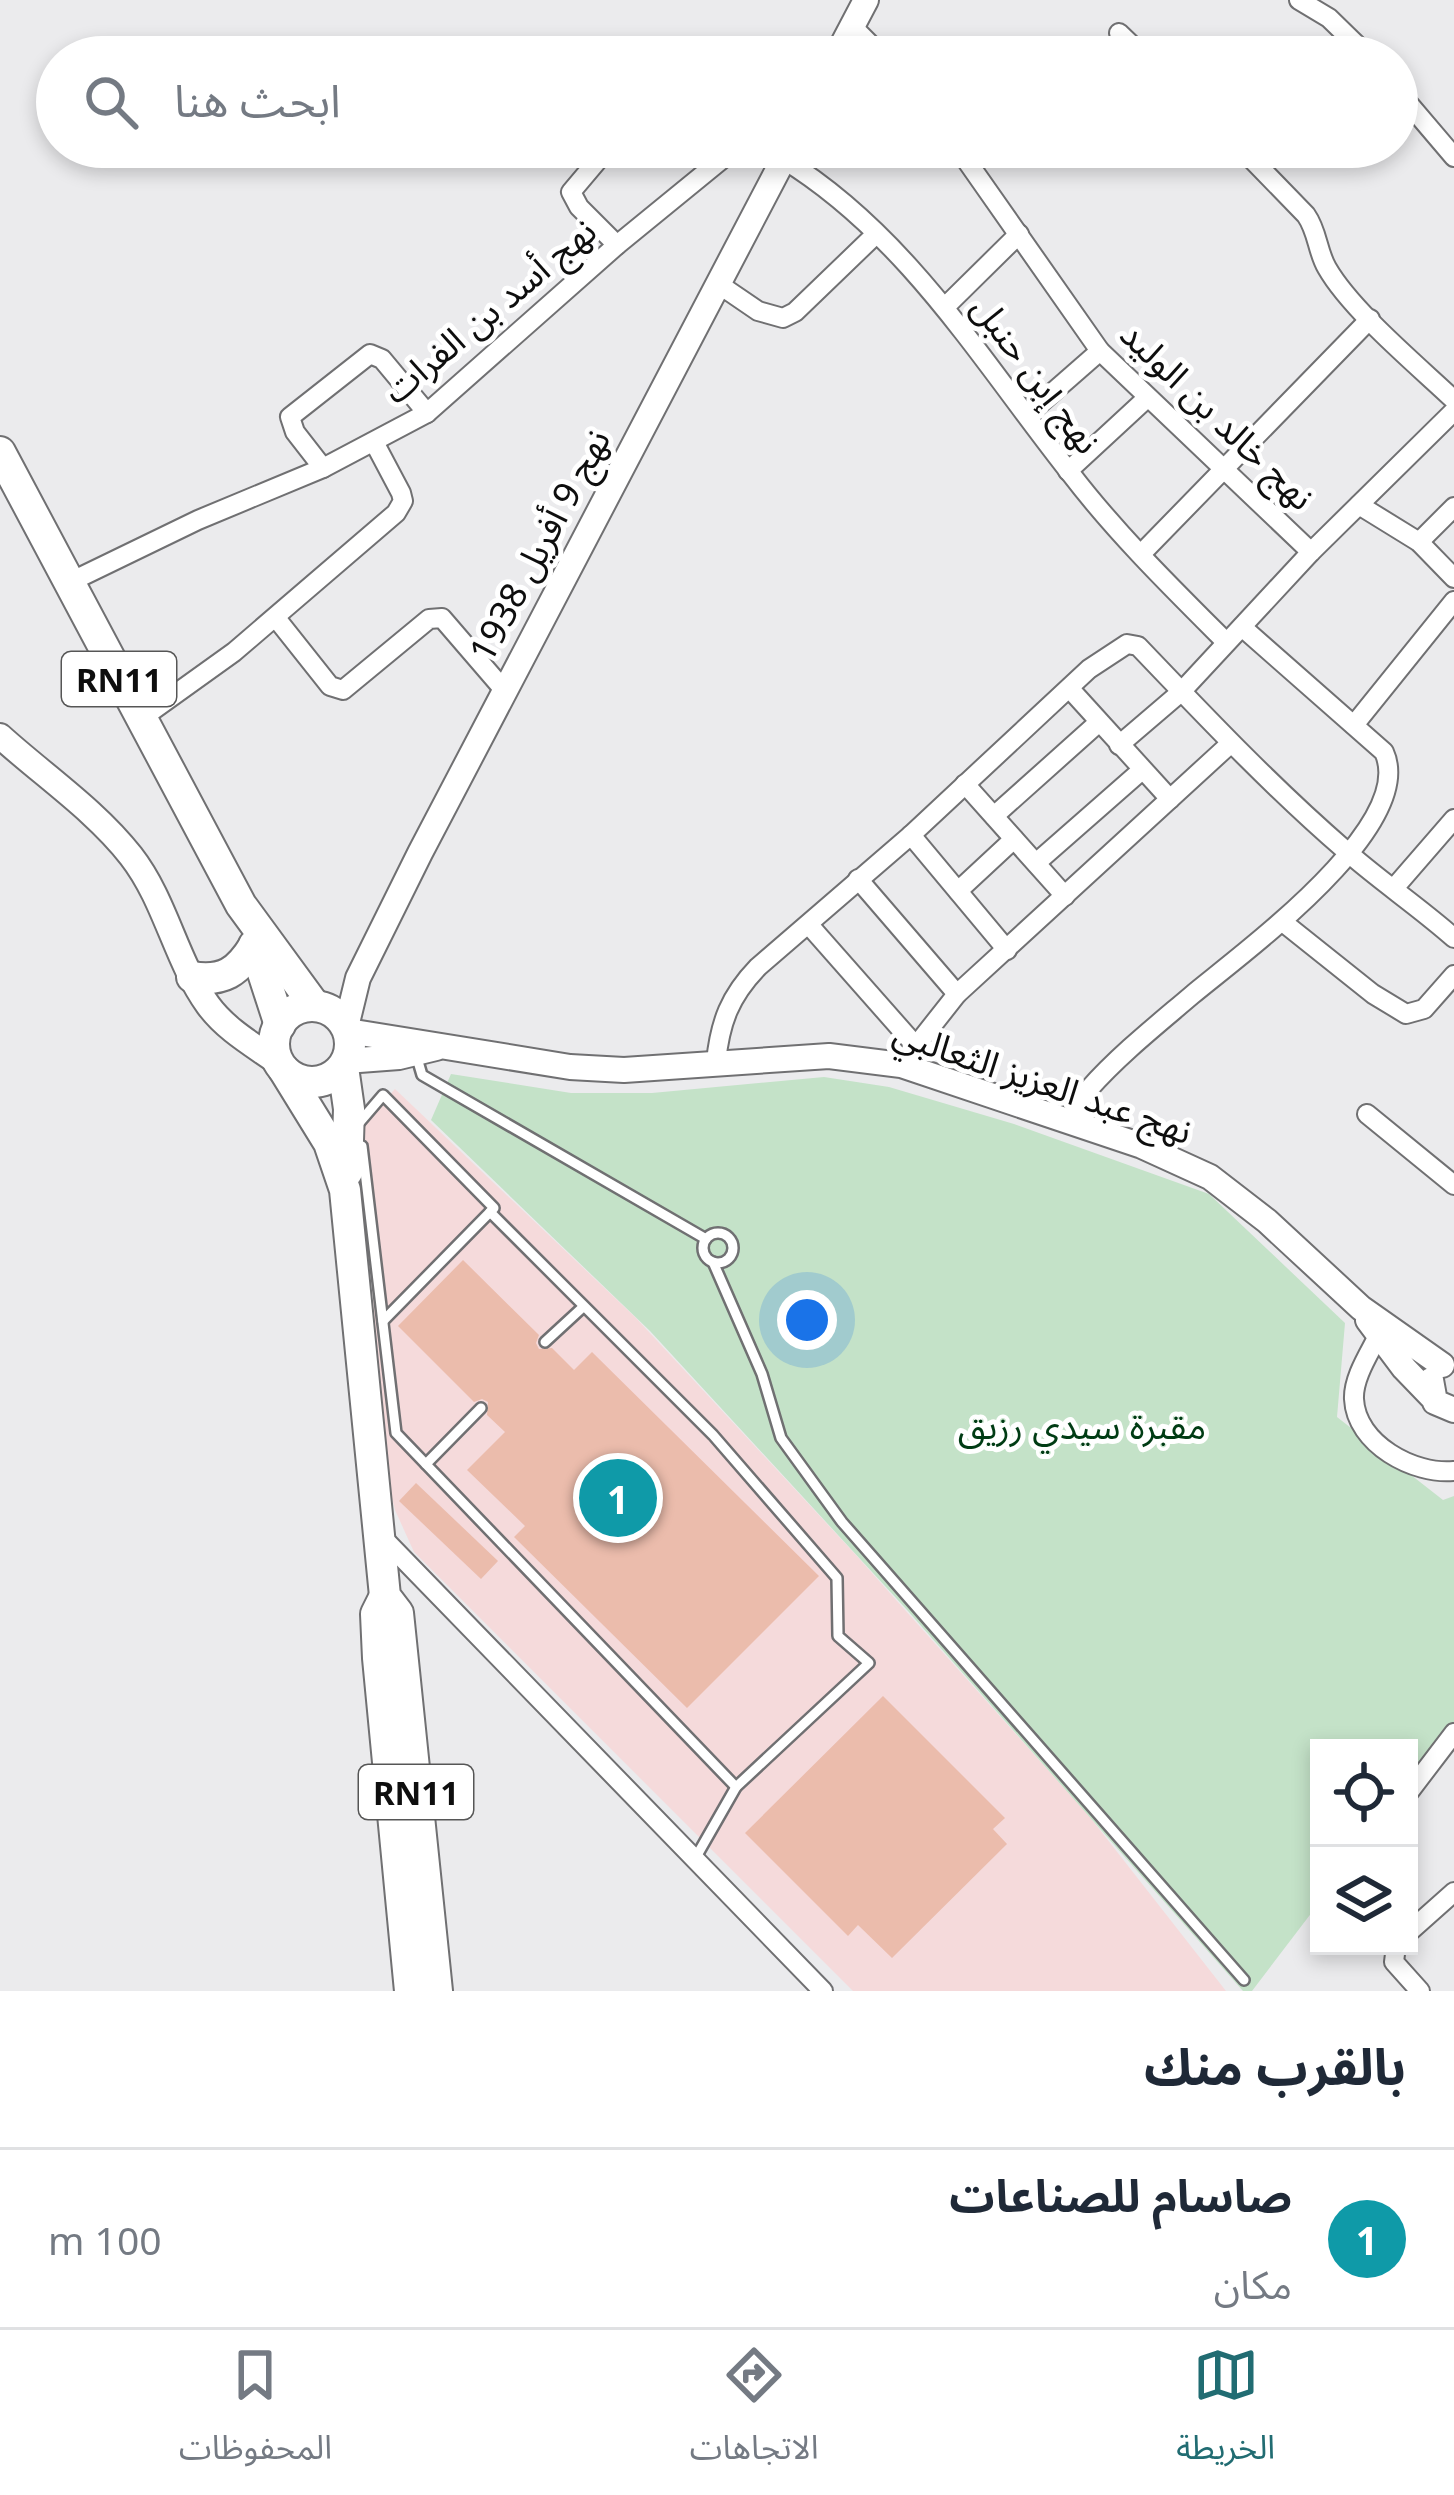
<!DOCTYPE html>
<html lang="ar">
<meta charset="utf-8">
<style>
:root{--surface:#fff;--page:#f2f2f3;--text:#1f2937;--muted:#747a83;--line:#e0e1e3;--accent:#216c72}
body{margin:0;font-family:"Noto Sans","Noto Sans Arabic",sans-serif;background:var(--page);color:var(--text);direction:rtl}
.controls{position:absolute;right:36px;bottom:36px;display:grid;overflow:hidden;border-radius:0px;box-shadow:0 6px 18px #0003}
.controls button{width:108px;height:108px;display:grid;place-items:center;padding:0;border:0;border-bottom:3px solid var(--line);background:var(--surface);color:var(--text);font:60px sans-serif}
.you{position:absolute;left:807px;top:1320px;width:42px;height:42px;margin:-30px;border:9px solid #fff;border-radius:50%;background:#1a73e8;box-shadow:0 0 0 18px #1a73e833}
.badge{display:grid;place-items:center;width:78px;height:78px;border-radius:50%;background:var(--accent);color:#fff;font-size:39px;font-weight:700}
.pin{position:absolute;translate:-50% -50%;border:6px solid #fff;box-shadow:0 3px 12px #0006}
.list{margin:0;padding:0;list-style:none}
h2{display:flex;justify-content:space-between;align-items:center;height:156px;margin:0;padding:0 48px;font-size:51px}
h2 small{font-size:39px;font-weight:400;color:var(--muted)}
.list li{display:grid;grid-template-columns:78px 1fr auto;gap:36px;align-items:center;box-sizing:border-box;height:180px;padding:0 48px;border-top:3px solid var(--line)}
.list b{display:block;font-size:45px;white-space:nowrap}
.list p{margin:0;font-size:39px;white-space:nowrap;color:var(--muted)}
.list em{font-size:39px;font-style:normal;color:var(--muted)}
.icon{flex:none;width:66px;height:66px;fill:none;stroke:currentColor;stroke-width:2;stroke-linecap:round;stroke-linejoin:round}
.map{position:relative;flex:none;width:1454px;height:1991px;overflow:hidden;direction:ltr}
.search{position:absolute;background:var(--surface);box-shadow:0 6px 18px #0003;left:36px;right:36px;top:36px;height:132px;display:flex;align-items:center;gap:30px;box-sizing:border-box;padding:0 42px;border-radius:66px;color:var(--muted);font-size:45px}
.sheet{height:336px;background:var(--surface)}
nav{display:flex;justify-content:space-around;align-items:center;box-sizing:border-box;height:168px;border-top:3px solid var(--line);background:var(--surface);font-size:33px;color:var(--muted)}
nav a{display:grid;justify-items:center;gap:6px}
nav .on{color:var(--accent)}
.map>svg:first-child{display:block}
</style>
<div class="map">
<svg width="1454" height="1991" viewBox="0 0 1454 1991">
<rect width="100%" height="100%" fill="#ebebed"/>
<!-- industrial -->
<polygon fill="#f5dadb" points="395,1089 635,1317 855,1554 1089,1816 1226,1991 853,1991 414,1552 395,1510 381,1456 364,1123"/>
<!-- green -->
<polygon fill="#c4e2c8" points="451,1074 571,1093 652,1093 824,1077 889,1087 1014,1124 1209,1194 1345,1323 1337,1417 1443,1500 1454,1496 1454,1726 1409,1785 1409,1748 1319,1748 1319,1903 1252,1991 1243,1991 908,1611 650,1331 431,1120"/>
<!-- building -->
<g fill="#ebbcac">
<polygon points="463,1260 539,1335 536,1343 539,1349 552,1348 574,1370 592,1352 819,1576 687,1708 514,1537 525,1526 467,1470 505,1432 487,1415 488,1402 482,1399 474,1402 398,1326"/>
<polygon points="416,1483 498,1561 481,1579 399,1501"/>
<polygon points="883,1696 1005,1818 993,1829 1007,1844 892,1958 858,1925 848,1936 745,1833"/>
</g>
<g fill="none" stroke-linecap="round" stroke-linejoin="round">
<defs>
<g id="service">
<polyline points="417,1058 422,1075 706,1239"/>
<polyline points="359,1123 383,1095 494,1208 383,1321"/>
<polyline points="362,1146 396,1433 736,1787"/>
<polyline points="490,1212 713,1435 837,1578 838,1636 869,1663 736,1787 696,1857"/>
<circle cx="718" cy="1248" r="15"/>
<polyline points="713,1262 762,1374 781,1438 842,1522 1244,1980"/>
<polyline points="545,1342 583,1307"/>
<polyline points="426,1464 481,1408"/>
</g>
<g id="minor">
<polyline points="1299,0 1329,18 1369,57"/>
<polyline points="852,26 883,57"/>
<polyline points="1119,33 1144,57"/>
<polyline points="1397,90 1454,157"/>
<polyline points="609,147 571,192 579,207 617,245"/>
<polyline points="957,147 1100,351 1311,552"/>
<path d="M1240,147L1306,215C1318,232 1317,251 1327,268C1351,310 1417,365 1454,400"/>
<path d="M783,159C907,235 983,363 1071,474C1117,534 1172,588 1226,642"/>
<polyline points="717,283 758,311 783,318 795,312 876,234"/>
<polyline points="945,307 1019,234"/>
<polyline points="1028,414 1100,351"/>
<polyline points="323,468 295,432 290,417 370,354 382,359 427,413"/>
<polyline points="1068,471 1147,398"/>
<polyline points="1359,505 1419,542 1454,578"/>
<polyline points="1419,542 1454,507"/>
<polyline points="1142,553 1370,319"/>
<polyline points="68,583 198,520 323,468 427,413 617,245 737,147"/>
<polyline points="276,618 330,686 343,690 429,619 442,618 504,690"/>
<polyline points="1070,689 1170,799"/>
<polyline points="142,718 234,652 396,513 403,501 401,493 374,442"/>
<polyline points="1354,725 1454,601"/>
<polyline points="1119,745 1181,692 1311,552 1454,411"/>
<polyline points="965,784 1065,896"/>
<polyline points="994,816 1098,723"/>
<polyline points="911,835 1007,950"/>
<polyline points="1036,863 1142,770"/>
<polyline points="858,879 957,994"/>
<polyline points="1395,887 1454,819"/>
<polyline points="958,891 1014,839"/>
<polyline points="1284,923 1373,994 1406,1014 1424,1009 1454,975"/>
<polyline points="809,925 914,1044"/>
<path d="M716,1062C720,1022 730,996 758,967L911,835L1089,669L1127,644L1138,646C1205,716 1271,786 1345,850C1380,881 1419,907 1454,938"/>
<polyline points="901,1065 957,994 1230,744"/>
<polyline points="1367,1114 1454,1185"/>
<path d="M1073,1122C1078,1111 1081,1098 1089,1089C1119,1055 1158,1024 1192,995C1241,954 1418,826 1384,752L1242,627"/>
<path d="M1378,1336C1369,1354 1353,1378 1354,1399C1356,1444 1414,1475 1454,1471"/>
<polyline points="379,1534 823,1991"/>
<polyline points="1409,1792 1454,1733"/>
<polyline points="1409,1932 1454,1892"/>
<polyline points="1396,1946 1394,1962 1420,1991"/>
</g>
<g id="tertiary">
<polyline points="836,57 866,0"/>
<path d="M0,736C43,775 95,810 131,856C166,901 175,959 208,1005C226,1030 255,1046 280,1064"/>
<polyline points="346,1027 358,978 420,853 790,147"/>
<polyline points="348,1031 570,1067 624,1070 829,1056 901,1065 1142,1146 1210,1177 1267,1221 1361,1308 1442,1365"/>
<polyline points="346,1061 399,1057 436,1048"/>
<polyline points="1368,1320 1404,1368 1431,1396"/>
<polyline points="1431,1380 1435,1402 1454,1410"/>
</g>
<g id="primary">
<polyline points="0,452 241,905 315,1006"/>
<polyline points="254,945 280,1025"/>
<path d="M192,977C223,982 238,972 254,946"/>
<circle cx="312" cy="1044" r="38"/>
<polyline points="343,1067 349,1109 347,1172"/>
<polyline points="284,1070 329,1143 345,1190 385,1596 398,1613 437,1991"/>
<polyline points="385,1596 376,1614 378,1658 410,1991"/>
</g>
</defs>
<!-- service casing -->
<use href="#service" stroke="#707072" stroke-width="14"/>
<!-- minor casing -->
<use href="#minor" stroke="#707072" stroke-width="22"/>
<!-- tertiary casing -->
<use href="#tertiary" stroke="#707072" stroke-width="28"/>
<!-- primary casing -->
<use href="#primary" stroke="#707072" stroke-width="34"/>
<!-- service -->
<use href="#service" stroke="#fff" stroke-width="9"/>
<!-- minor -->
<use href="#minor" stroke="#fff" stroke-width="18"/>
<!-- tertiary -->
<use href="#tertiary" stroke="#fff" stroke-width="24"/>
<!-- primary -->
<use href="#primary" stroke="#fff" stroke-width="30"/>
</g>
<g text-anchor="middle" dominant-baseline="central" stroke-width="10" stroke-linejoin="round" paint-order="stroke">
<!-- shield labels -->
<g fill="#fff" stroke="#565656" stroke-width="3">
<rect x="62" y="652" width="114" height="54" rx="9"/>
<rect x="359" y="1765" width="114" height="54" rx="9"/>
</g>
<g font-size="33" font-weight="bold" fill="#0e0e0e">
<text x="119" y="679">RN11</text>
<text x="416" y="1792">RN11</text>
</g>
<!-- street labels -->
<g font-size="36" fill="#0e0e0e" stroke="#fff">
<text transform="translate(489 310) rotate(-40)">نهج أسد بن الفرات</text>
<text transform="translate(1037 374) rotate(53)">نهج إبن حنبل</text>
<text transform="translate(1218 415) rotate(44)">نهج خالد بن الوليد</text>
<text transform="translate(539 545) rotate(-62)">نهج 9 أفريل 1938</text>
<text transform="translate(1043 1081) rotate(19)">نهج عبد العزيز الثعالبي</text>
</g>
<!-- park labels -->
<g font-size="36" fill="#003c14" stroke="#fff">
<text x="1082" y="1425">مقبرة سيدي رزيق</text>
</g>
</g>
</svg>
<div class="controls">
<button><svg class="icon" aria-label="locate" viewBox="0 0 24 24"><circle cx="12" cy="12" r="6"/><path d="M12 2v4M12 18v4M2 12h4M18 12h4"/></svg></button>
<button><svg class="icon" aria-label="layers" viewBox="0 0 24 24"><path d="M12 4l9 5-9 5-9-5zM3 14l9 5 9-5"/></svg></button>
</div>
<div class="you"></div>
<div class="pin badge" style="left:618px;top:1498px;background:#0f9aa8">1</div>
<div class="search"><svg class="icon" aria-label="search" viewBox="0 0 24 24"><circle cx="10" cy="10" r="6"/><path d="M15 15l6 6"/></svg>ابحث هنا</div>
</div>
<section class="sheet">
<h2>بالقرب منك<small></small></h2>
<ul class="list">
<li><span class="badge" style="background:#0f9aa8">1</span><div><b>صاسام للصناعات</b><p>مكان</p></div><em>100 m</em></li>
</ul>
</section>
<nav>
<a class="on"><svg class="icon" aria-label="map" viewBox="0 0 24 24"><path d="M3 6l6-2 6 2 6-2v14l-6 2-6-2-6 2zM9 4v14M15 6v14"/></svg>الخريطة</a>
<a><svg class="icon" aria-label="directions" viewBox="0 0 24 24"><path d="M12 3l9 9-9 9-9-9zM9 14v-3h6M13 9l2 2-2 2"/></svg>الاتجاهات</a>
<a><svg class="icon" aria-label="saved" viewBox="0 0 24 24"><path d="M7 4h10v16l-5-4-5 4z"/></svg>المحفوظات</a>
</nav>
